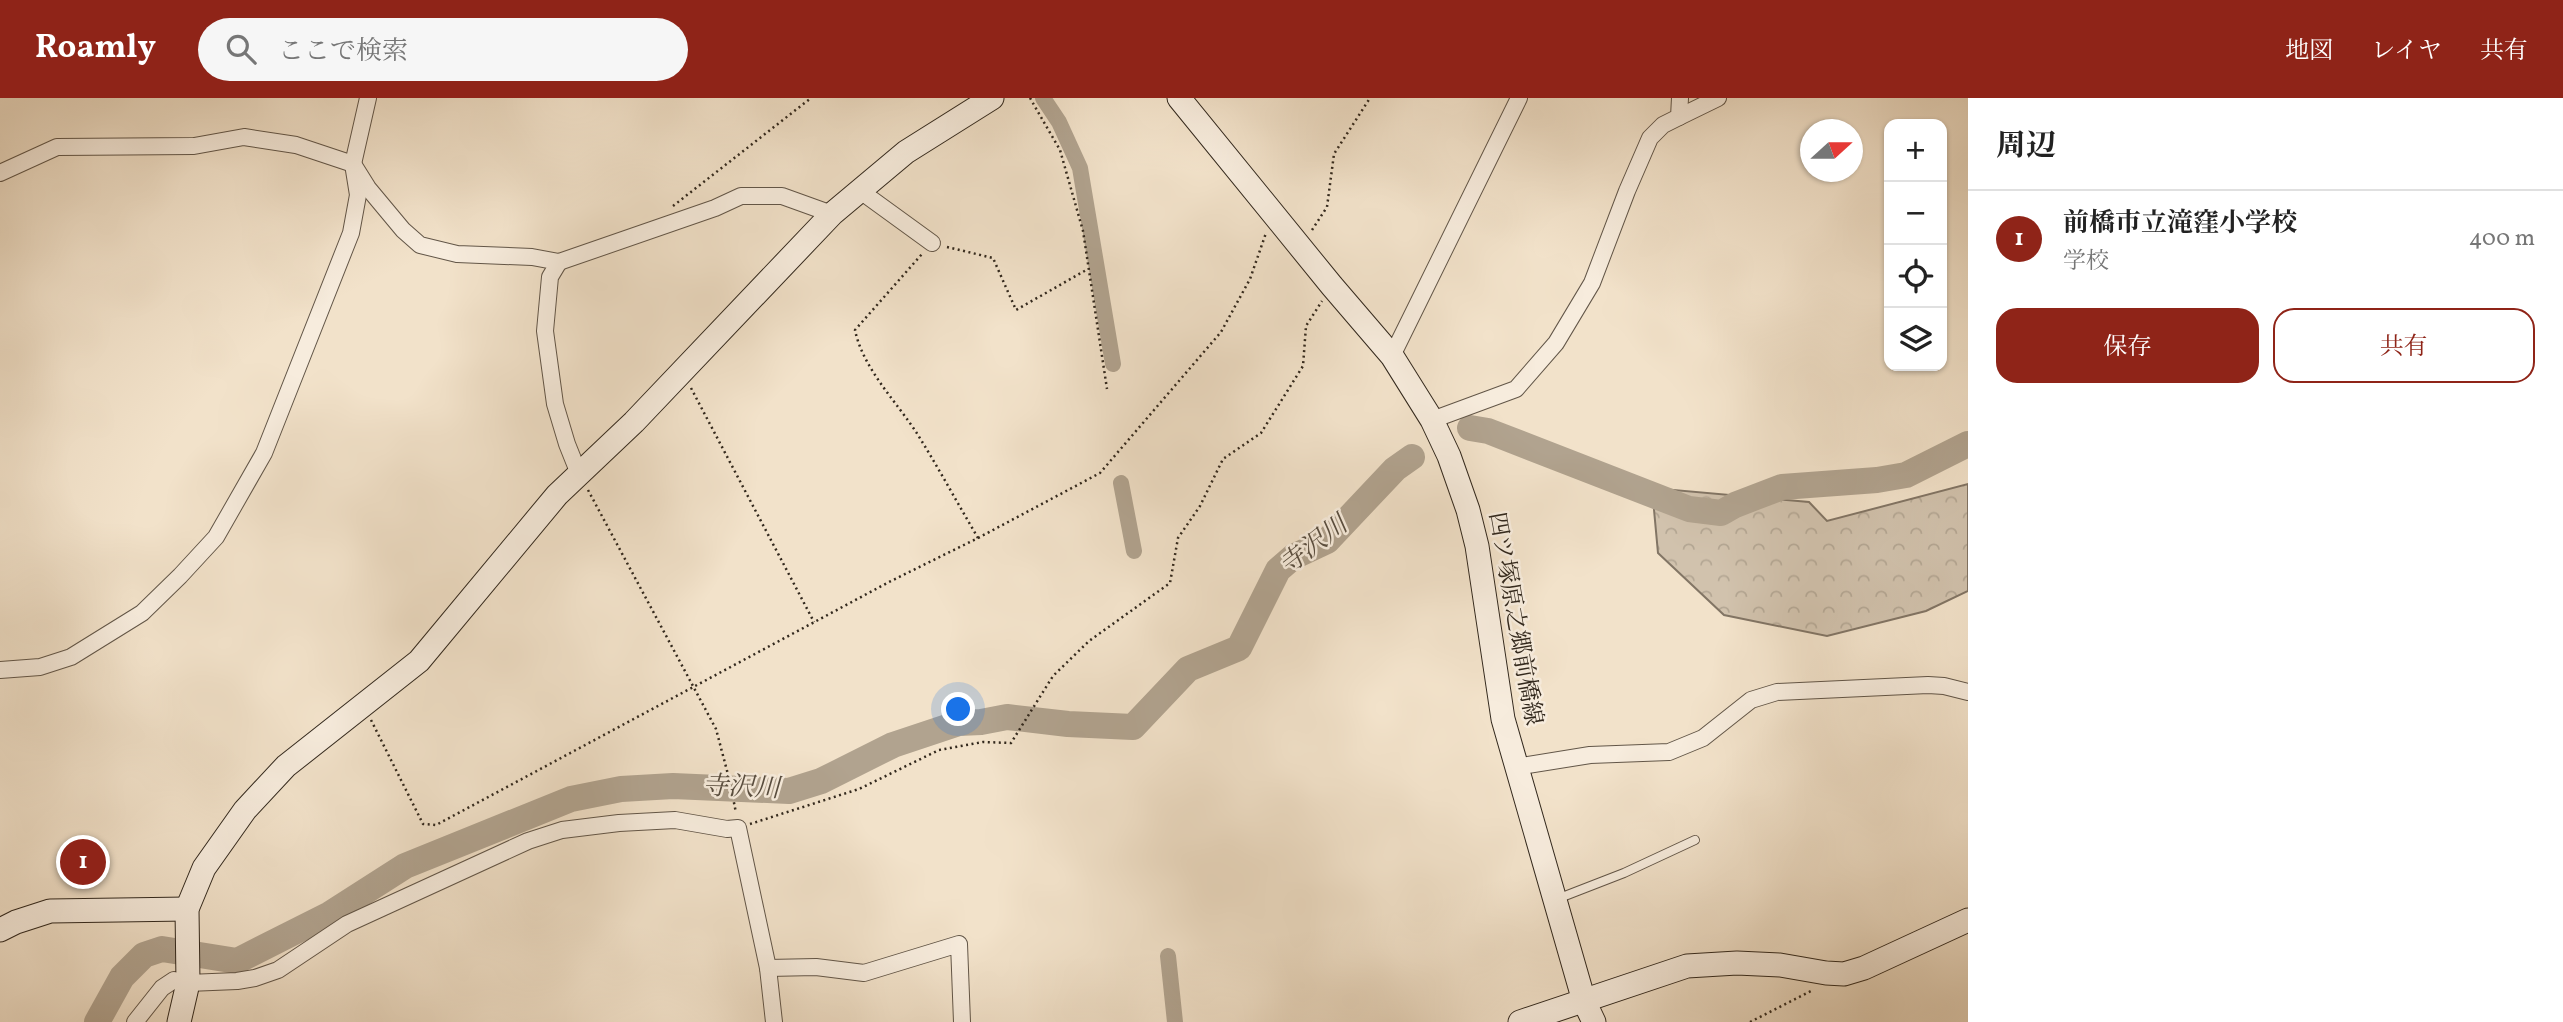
<!DOCTYPE html>
<html lang="ja">
<meta charset="utf-8">
<style>
:root{--surface:#fff;--page:#f6f6f6;--text:#222;--muted:#767676;--line:#e0e0e0;--accent:#8f2418}
body{margin:0;font-family:Vollkorn,"Noto Serif JP",serif;background:var(--page);color:var(--text)}
.controls{position:absolute;right:21px;top:21px;display:grid;overflow:hidden;border-radius:14px;box-shadow:0 2px 5px #0004}
.controls button{width:63px;height:63px;display:grid;place-items:center;padding:0;border:0;border-bottom:2px solid var(--line);background:var(--surface);color:var(--text);font:35px sans-serif}
.compass{position:absolute;left:1800px;top:21px;width:63px;height:63px;border-radius:50%;background:var(--surface);box-shadow:0 2px 5px #0004;rotate:69deg}
.you{position:absolute;left:959px;top:612px;width:24px;height:24px;margin:-18px;border:5px solid #fff;border-radius:50%;background:#1a73e8;box-shadow:0 0 0 10px #1a73e833}
.badge{display:grid;place-items:center;width:46px;height:46px;border-radius:50%;background:var(--accent);color:#fff;font-size:23px;font-weight:700}
.pin{position:absolute;translate:-50% -50%;border:4px solid #fff;box-shadow:0 2px 7px #0006}
.list{margin:0;padding:0;list-style:none}
h2{display:flex;justify-content:space-between;align-items:center;height:91px;margin:0;padding:0 28px;font-size:30px}
h2 small{font-size:23px;font-weight:400;color:var(--muted)}
.list li{display:grid;grid-template-columns:46px 1fr auto;gap:21px;align-items:center;box-sizing:border-box;height:98px;padding:0 28px;border-top:2px solid var(--line)}
.list b{display:block;font-size:26px;white-space:nowrap}
.list p{margin:0;font-size:23px;white-space:nowrap;color:var(--muted)}
.list em{font-size:23px;font-style:normal;color:var(--muted)}
.actions{display:flex;gap:14px;padding:21px 28px}
.actions a{flex:1;padding:16px 0;border:2px solid var(--accent);border-radius:21px;text-align:center;font-size:24px;color:var(--accent)}
.actions .main{background:var(--accent);color:#fff}
.icon{flex:none;width:38px;height:38px;fill:none;stroke:currentColor;stroke-width:2;stroke-linecap:round;stroke-linejoin:round}
.map{position:relative;flex:none;width:1968px;height:924px;overflow:hidden}
header{display:flex;align-items:center;gap:42px;box-sizing:border-box;height:98px;padding:0 35px;background:var(--accent);color:#fff}
header strong{font-size:33px}
nav{display:flex;gap:38px;margin-inline-start:auto;font-size:24px}
.search{width:490px;height:63px;background:var(--page);display:flex;align-items:center;gap:18px;box-sizing:border-box;padding:0 24px;border-radius:38px;color:var(--muted);font-size:26px}
main{display:flex}
aside{flex:1;background:var(--surface)}
.map>svg:first-child{display:block}
</style>
<header>
<strong>Roamly</strong>
<div class="search"><svg class="icon" aria-label="search" viewBox="0 0 24 24"><circle cx="10" cy="10" r="6"/><path d="M15 15l6 6"/></svg>ここで検索</div>
<nav><a>地図</a><a>レイヤ</a><a>共有</a></nav>
</header>
<main>
<div class="map">
<svg width="1968" height="924" viewBox="0 0 1968 924">
<defs>
<pattern id="forest-crowns" width="20" height="18" patternUnits="userSpaceOnUse" patternTransform="scale(1.75)"><rect width="20" height="18" fill="#d1c2ad"/><path d="M2 6a3 3 0 1 1 6 0M12 15a3 3 0 1 1 6 0" fill="none" stroke="#b4a794"/></pattern>
</defs>
<rect width="100%" height="100%" fill="#f2e2ca"/>
<filter id="stains"><feTurbulence type="fractalNoise" baseFrequency=".00286" numOctaves="4"/><feColorMatrix values="0 0 0 0 .2 0 0 0 0 .09 0 0 0 0 .02 0 0 0 .5 -.17"/></filter>
<radialGradient id="worn" r=".72"><stop offset=".6" stop-color="#630" stop-opacity="0"/><stop offset="1" stop-color="#630" stop-opacity=".3"/></radialGradient>
<!-- forest -->
<polygon fill="url(#forest-crowns)" stroke="#827565" stroke-width="2" points="1968,386 1968,493 1926,513 1827,538 1724,517 1658,455 1652,390 1809,404 1827,423"/>
<g fill="none" stroke-linecap="round" stroke-linejoin="round">
<!-- canal -->
<g stroke="#b1a38f" stroke-width="16">
<polyline points="1043,0 1059,24 1080,70 1113,266"/>
<polyline points="1121,385 1134,453"/>
<polyline points="1168,858 1175,924"/>
</g>
<!-- river -->
<g stroke="#b1a38f" stroke-width="26">
<polyline points="1470,330 1488,333 1689,411 1721,415 1735,407 1782,389 1877,382 1906,377 1968,346"/>
<polyline points="97,924 122,879 144,857 162,851 237,863 330,816 405,768 571,701 621,691 673,688 789,693 821,683 893,647 959,625 981,624 1007,619 1068,626 1133,629 1188,571 1239,550 1278,472 1293,459 1327,443 1395,371 1412,359"/>
</g>
<defs>
<polyline id="lane" points="1557,801 1624,775 1695,742"/>
<g id="street">
<polyline points="1679,19 1718,0"/>
<polyline points="0,75 57,49 194,48 244,39 296,47 353,66 368,90 403,132 420,147 457,156 532,159 559,164 715,110 741,98 782,98 832,116"/>
<polyline points="859,92 932,145"/>
<polyline points="559,164 550,179 545,233 555,306 567,346 579,376"/>
<polyline points="1392,258 1519,0"/>
<polyline points="1432,322 1516,291 1556,245 1592,185 1627,93 1650,40 1663,27 1679,19 1680,0"/>
<polyline points="0,572 40,569 71,559 142,515 180,478 216,439 264,355 351,135 358,97 353,66 368,0"/>
<polyline points="1515,669 1590,657 1669,654 1703,640 1751,602 1777,594 1928,587 1944,588 1968,594"/>
<polyline points="768,870 816,869 864,875 959,846 962,924"/>
<polyline points="135,924 162,890 174,882 188,885 237,883 255,880 278,872 347,826 528,743 562,732 619,725 675,722 727,731 738,730 768,870 774,924"/>
</g>
<g id="secondary">
<polyline points="1179,0 1332,188 1392,258 1432,322 1449,358 1468,412 1477,448 1503,621 1584,903 1594,924"/>
<polyline points="0,832 16,824 50,813 187,811"/>
<polyline points="179,924 188,885 187,811 204,770 245,712 286,668 419,563 557,397 634,324 832,116 906,54 992,0"/>
<polyline points="1520,924 1687,868 1737,865 1780,867 1826,875 1844,876 1864,870 1968,822"/>
</g>
</defs>
<!-- lane casing -->
<use href="#lane" stroke="#625648" stroke-width="10"/>
<!-- street casing -->
<use href="#street" stroke="#625648" stroke-width="18"/>
<!-- secondary casing -->
<use href="#secondary" stroke="#32281d" stroke-width="25"/>
<!-- path -->
<g stroke="#32281d" stroke-width="2.5" stroke-dasharray="2 3.5" stroke-linecap="butt">
<polyline points="1030,0 1060,52 1083,133 1107,291"/>
<polyline points="673,108 811,0"/>
<polyline points="1312,132 1327,109 1334,56 1370,0"/>
<polyline points="947,149 993,160 1016,212 1088,171"/>
<polyline points="691,290 814,524"/>
<polyline points="588,392 716,631 730,684 736,715"/>
<polyline points="978,440 1100,375 1221,234 1250,181 1266,135"/>
<path d="M371,622L423,726L436,727L889,484L978,440C958,406 939,371 918,337C897,304 863,271 855,232L922,156"/>
<polyline points="750,726 859,691 939,652 983,644 1011,645 1053,578 1089,543 1170,485 1178,440 1200,408 1223,361 1261,335 1303,268 1306,228 1322,203"/>
<polyline points="1750,924 1813,892"/>
</g>
<!-- lane -->
<use href="#lane" stroke="#f7ecdd" stroke-width="8"/>
<!-- street -->
<use href="#street" stroke="#f7ecdd" stroke-width="16"/>
<!-- secondary -->
<use href="#secondary" stroke="#f7ecdd" stroke-width="23"/>
</g>
<g text-anchor="middle" dominant-baseline="central" stroke-width="5" stroke-linejoin="round" paint-order="stroke">
<!-- street labels -->
<g font-size="24" fill="#32281d" stroke="#f7ecdd">
<text transform="translate(1514 521) rotate(80)">四ツ塚原之郷前橋線</text>
</g>
<!-- water labels -->
<g font-size="26" font-style="italic" fill="#584d3f" stroke="#f7ecdd">
<text transform="translate(1314 448) rotate(-38)">寺沢川</text>
<text transform="translate(741 690) rotate(2)">寺沢川</text>
</g>
</g>
<rect width="100%" height="100%" filter="url(#stains)"/>
<rect width="100%" height="100%" fill="url(#worn)"/>
</svg>
<div class="controls">
<button>+</button>
<button>−</button>
<button><svg class="icon" aria-label="locate" viewBox="0 0 24 24"><circle cx="12" cy="12" r="6"/><path d="M12 2v4M12 18v4M2 12h4M18 12h4"/></svg></button>
<button><svg class="icon" aria-label="layers" viewBox="0 0 24 24"><path d="M12 4l9 5-9 5-9-5zM3 14l9 5 9-5"/></svg></button>
</div>
<svg class="compass" viewBox="-18 -18 36 36"><path d="M0-13l5 13h-10z" fill="#e53935"/><path d="M0 13l5-13h-10z" fill="#767676"/></svg>
<div class="you"></div>
<div class="pin badge" style="left:83px;top:764px">1</div>
</div>
<aside>
<h2>周辺<small></small></h2>
<ul class="list">
<li><span class="badge">1</span><div><b>前橋市立滝窪小学校</b><p>学校</p></div><em>400 m</em></li>
</ul>
<div class="actions"><a class="main">保存</a><a>共有</a></div>
</aside>
</main>
